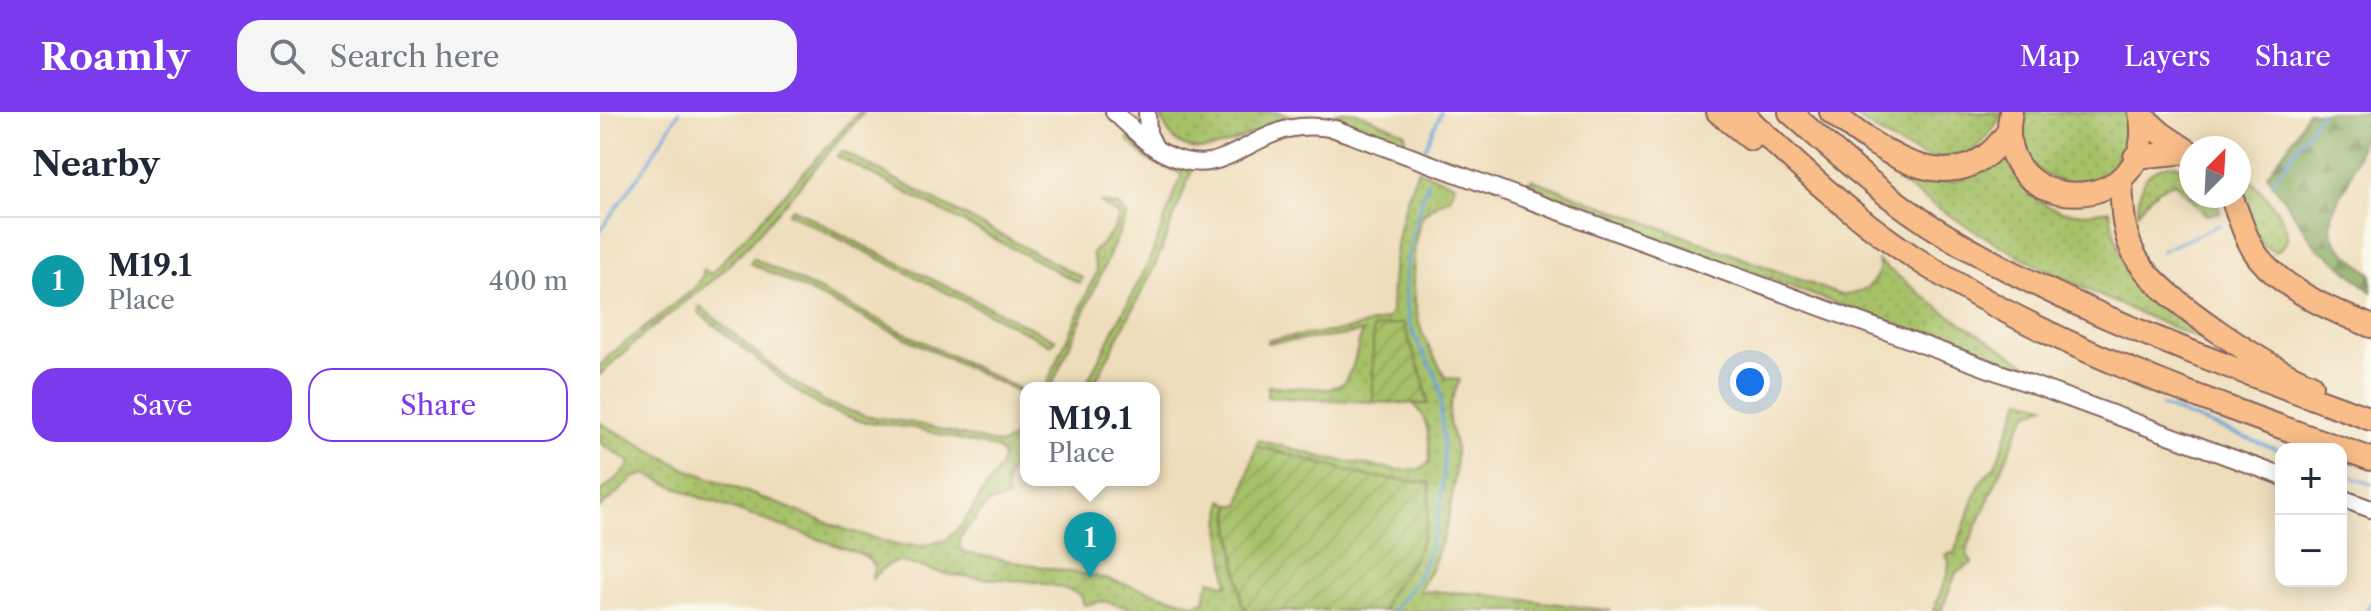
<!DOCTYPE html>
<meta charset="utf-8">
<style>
:root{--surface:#fff;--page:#f6f6f7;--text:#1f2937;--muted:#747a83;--line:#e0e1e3;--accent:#7c3aed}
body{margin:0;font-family:"Libre Caslon Text",serif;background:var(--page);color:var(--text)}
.controls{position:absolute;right:24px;bottom:24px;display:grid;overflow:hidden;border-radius:16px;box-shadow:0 4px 20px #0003}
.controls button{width:72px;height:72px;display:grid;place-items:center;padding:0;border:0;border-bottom:2px solid var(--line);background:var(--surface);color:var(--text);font:40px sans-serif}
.compass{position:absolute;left:1579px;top:24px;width:72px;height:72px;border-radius:50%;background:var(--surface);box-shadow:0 4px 20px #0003;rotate:24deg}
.you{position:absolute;left:1150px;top:270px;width:28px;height:28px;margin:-20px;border:6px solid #fff;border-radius:50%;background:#1a73e8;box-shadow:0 0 0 12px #1a73e833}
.badge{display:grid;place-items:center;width:52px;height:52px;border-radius:50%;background:var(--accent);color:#fff;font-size:26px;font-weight:700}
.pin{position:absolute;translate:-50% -66px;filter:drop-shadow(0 2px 4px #0008)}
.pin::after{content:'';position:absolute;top:42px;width:28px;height:24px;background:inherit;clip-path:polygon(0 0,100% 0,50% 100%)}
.popup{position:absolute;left:420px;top:270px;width:140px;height:104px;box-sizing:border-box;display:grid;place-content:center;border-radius:16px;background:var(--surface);filter:drop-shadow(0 2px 6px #0005);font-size:26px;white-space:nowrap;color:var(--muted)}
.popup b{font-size:30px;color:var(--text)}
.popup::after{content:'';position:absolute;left:50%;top:100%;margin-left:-16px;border:16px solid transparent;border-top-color:var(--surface)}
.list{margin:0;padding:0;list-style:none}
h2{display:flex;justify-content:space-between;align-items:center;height:104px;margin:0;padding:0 32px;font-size:34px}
h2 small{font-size:26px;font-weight:400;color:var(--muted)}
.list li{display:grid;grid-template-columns:52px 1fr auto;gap:24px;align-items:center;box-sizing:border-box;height:128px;padding:0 32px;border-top:2px solid var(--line)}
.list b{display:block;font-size:30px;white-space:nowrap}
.list p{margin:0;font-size:26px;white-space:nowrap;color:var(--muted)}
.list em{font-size:26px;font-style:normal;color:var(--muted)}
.actions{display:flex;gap:16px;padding:24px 32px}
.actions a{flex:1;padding:18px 0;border:2px solid var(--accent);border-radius:24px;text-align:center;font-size:28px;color:var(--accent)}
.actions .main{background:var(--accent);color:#fff}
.icon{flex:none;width:44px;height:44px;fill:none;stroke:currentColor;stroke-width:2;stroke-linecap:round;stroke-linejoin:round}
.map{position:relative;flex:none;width:1771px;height:499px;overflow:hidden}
header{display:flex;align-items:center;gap:48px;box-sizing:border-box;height:112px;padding:0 40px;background:var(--accent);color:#fff}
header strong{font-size:38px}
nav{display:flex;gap:44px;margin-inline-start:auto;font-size:28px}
.search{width:560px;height:72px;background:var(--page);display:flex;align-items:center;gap:20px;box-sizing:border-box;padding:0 28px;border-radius:24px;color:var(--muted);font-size:30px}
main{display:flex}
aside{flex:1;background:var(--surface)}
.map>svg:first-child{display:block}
</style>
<header>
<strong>Roamly</strong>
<div class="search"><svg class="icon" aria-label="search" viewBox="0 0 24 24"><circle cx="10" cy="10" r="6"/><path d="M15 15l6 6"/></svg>Search here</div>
<nav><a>Map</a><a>Layers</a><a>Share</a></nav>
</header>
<main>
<aside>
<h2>Nearby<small></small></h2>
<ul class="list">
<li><span class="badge" style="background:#0f9aa8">1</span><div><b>M19.1</b><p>Place</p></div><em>400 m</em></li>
</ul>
<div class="actions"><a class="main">Save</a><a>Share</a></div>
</aside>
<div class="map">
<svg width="1771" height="499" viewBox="0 0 1771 499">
<defs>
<pattern id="grass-dots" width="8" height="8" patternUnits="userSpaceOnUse" patternTransform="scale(2)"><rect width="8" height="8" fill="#a6c168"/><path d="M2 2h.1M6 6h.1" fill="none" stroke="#90a55a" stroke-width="1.8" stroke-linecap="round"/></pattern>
<pattern id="forest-firs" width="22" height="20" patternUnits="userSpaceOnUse" patternTransform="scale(2)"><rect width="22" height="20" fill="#84a75c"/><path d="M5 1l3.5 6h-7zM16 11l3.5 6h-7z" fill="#6e874c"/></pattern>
<pattern id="garden-furrows" width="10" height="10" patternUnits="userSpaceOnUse" patternTransform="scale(2)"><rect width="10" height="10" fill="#a6c168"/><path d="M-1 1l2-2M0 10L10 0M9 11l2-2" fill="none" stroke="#90a55a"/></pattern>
</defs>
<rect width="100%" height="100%" fill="#fbf7ec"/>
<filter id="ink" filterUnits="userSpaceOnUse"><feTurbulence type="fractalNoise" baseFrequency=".0125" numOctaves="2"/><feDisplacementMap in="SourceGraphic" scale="16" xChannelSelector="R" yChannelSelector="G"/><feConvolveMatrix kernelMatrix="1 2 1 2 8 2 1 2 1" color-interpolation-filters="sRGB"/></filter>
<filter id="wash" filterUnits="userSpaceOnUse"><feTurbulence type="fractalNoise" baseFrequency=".006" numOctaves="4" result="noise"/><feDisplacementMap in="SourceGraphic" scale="32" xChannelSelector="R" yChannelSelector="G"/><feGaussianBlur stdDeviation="1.8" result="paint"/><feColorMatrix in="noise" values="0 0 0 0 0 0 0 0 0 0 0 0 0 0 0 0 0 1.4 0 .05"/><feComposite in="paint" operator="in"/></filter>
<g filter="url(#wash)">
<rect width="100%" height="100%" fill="#eeddba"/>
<!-- grass -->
<g fill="url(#grass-dots)" stroke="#78704a" stroke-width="2">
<polygon points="259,0 264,0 149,132 117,165 43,223 0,263 0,254 11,242 95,176 103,164 103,157 111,162"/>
<path d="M560,0H676L690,4C649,21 578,71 560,0Z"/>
<polygon points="735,0 757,0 804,20 806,26 802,31 749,13"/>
<path d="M1215,0L1291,55L1319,67L1350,70L1373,63L1405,45C1435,93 1451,108 1510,98C1521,176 1557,192 1617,234C1512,191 1408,145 1314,80C1279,56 1247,28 1215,0Z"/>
<path d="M1248,0H1402C1398,12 1390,22 1381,31C1339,72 1286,24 1248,0Z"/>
<path d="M1424,0H1527C1545,106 1395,83 1424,0Z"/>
<polygon points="531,24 567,51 592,58 555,154 492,276 484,276 548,152 582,62 548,48 527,28"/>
<polygon points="242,39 483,166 479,171 237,44"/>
<path d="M1574,52L1591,58V84H1615L1620,100L1606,103L1576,71C1556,75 1548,86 1537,102C1541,72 1541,58 1574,52Z"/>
<path d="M1639,56C1655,74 1710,121 1676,140L1664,135L1639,83Z"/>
<path d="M818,58L855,72L850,86C840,90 825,97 821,108C810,135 812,193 822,220C828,236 838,250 845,265L860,268C855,279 849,291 849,304C848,316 856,328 856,340C855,388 844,438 819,479L872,481L1012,499H784C786,477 801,468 811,450C826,426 830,399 830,371L770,365L656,334L658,328L730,347L798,358H818L830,350C829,329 830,304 812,291H828C819,241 815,243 773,217V290L667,285L668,274L730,277L744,271L753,254L762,220L734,225L667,231V228L746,218L787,207L791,201C792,150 797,105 818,58Z"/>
<path d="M918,67L928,72L931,67L1241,183C1258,184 1285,170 1278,149L1346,201L1463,275L915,73Z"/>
<path d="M500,90L518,94L527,103L457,262L450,276H445L497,159L492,141C504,129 515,121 519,104Z"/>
<polygon points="192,96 260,132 456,228 451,233 188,101"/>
<polygon points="153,146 419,277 426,284 150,151"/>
<path d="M100,194L187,266L227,291L265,304L314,311L399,332C411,332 420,319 426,309V341C412,352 401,368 408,386L388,391L360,425V437L367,441L504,466L596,493L604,488L610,468L628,473L620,414L623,388L631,393L630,407L642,492L648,499H542L503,489L484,493L481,483C438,463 391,470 346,462C335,460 306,449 298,450C287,450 279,460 272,467L274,455L269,447L261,442L93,383L46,362L35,365L0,396V381L28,356L30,350L0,331V311L86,357L247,418L296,433L322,434L346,428L361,414L400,355L403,345L398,337L314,316L260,309L221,295L199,281L98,200Z"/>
<polygon points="1421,287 1445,293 1427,303 1421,312 1369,432 1367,443 1372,451 1356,461 1341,499 1333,499 1348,461 1349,449 1345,443 1354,441 1381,369 1395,354"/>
</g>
<!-- forest -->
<path fill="url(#forest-firs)" stroke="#676344" stroke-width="2" d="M1707,0H1770C1764,23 1758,45 1749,67C1743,82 1730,97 1731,115C1732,134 1758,150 1771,162V180L1733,146L1717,136L1667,63L1697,21Z"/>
<!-- garden -->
<g fill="url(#garden-furrows)" stroke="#78704a" stroke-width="2">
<polygon points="803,211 823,267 828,292 773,290 773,216"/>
<path d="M656,334L770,365L830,371C830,399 826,426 812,450C801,468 786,477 784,499H648L642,492L630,407L631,393H640Z"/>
</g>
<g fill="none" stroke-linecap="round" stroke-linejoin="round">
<!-- stream -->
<g stroke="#6aa4da" stroke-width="3">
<polyline points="825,36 841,0"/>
<polyline points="1671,73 1721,0"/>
<polyline points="0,119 47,52 79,0"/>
<polyline points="1561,139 1619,113"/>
<polyline points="1561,294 1681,339"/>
<polyline points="1741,361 1771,372"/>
<path d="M794,499C799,487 811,479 818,465C843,415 847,357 841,304C840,294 842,283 839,273C833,252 816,234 810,213C797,163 813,116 828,70"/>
<polyline points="1768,499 1771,490"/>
</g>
</g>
</g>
<g filter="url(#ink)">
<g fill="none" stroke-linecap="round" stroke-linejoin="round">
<defs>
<g id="minor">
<path d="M514,0C531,15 547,34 568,43C613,64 635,37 673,22C693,13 714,13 735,17L1681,364"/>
<polyline points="547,0 548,21 554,33"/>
<polyline points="1741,386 1771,397"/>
</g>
<g id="highway">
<polyline points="1118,0 1151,27"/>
<path d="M1141,0C1195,51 1250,103 1312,144C1452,237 1614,291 1771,347"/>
<path d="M1190,0C1239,44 1290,90 1347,124C1479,203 1627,254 1771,307"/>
<path d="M1231,0C1285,43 1358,96 1409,18"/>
<path d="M1411,0C1388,109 1563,109 1540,0"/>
<polyline points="1541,3 1561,21 1591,41"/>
<polyline points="1535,45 1589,40"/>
<path d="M1521,66C1522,93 1522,125 1538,149C1565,189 1665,254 1711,273"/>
<path d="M1631,84C1640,105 1645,128 1659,146C1686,179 1733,199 1771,214"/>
</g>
</defs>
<!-- minor casing -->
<use href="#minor" stroke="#83625d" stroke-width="20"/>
<!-- highway casing -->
<use href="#highway" stroke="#83625d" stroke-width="26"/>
<!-- minor -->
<use href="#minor" stroke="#fff" stroke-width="16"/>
<!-- highway -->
<use href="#highway" stroke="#f8bd89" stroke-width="22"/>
</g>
</g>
</svg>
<div class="controls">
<button>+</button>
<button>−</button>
</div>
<svg class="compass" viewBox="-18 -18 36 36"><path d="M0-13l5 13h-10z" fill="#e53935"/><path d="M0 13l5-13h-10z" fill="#747a83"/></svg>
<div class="you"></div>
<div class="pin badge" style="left:490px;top:466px;background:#0f9aa8">1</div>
<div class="popup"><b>M19.1</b>Place</div>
</div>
</main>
